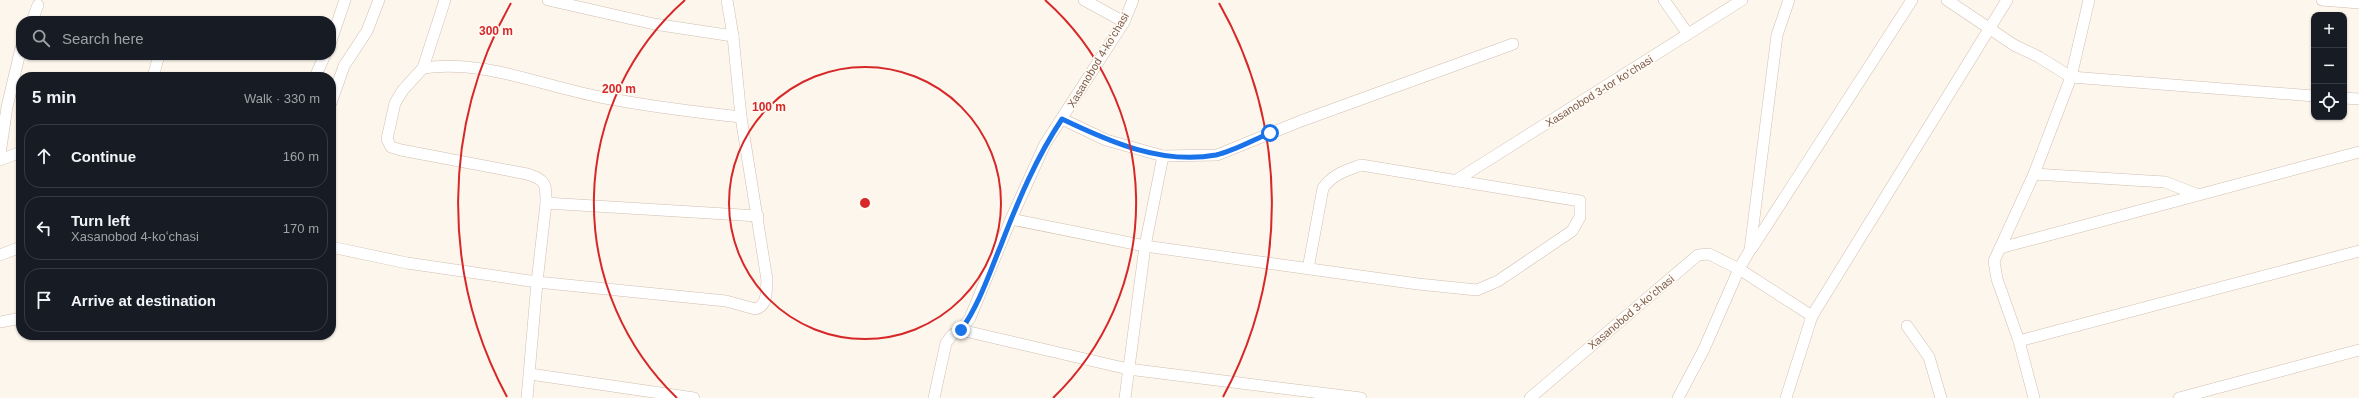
<!DOCTYPE html>
<meta charset="utf-8">
<style>
:root{--surface:#171b24;--page:#242831;--text:#f1f3f6;--muted:#9ea1a6;--line:#363941}
body{margin:0;font-family:Arial,sans-serif;background:var(--page);color:var(--text)}
.controls{position:absolute;right:12px;top:12px;display:grid;overflow:hidden;border-radius:8px;box-shadow:0 1px 3px #0004}
.controls button{width:36px;height:36px;display:grid;place-items:center;padding:0;border:0;border-bottom:1px solid var(--line);background:var(--surface);color:var(--text);font:20px sans-serif}
.stop{position:absolute;width:12px;height:12px;margin:-9px;border:3px solid #1a73e8;border-radius:50%;background:#fff}
.stop.end{background:#1a73e8;border-color:#fff;box-shadow:0 1px 4px #0008}
.list{margin:0;padding:0;list-style:none}
h2{display:flex;justify-content:space-between;align-items:center;height:52px;margin:0;padding:0 16px;font-size:17px}
h2 small{font-size:13px;font-weight:400;color:var(--muted)}
.list li{display:grid;grid-template-columns:26px 1fr auto;gap:12px;align-items:center;box-sizing:border-box;height:64px;margin:0 8px 8px;padding:0 8px;border:1px solid var(--line);border-radius:16px}
.list b{display:block;font-size:15px;white-space:nowrap}
.list p{margin:0;font-size:13px;white-space:nowrap;color:var(--muted)}
.list em{font-size:13px;font-style:normal;color:var(--muted)}
.icon{flex:none;width:22px;height:22px;fill:none;stroke:currentColor;stroke-width:2;stroke-linecap:round;stroke-linejoin:round}
.map{position:relative;flex:none;width:2359px;height:398px;overflow:hidden}
.search{position:absolute;background:var(--surface);box-shadow:0 1px 3px #0004;left:16px;top:16px;width:320px;height:44px;display:flex;align-items:center;gap:10px;box-sizing:border-box;padding:0 14px;border-radius:16px;color:var(--muted);font-size:15px}
.panel{position:absolute;background:var(--surface);box-shadow:0 1px 3px #0004;left:16px;top:72px;width:320px;height:268px;border-radius:16px}
.map>svg:first-child{display:block}
</style>
<div class="map">
<svg width="2359" height="398" viewBox="0 0 2359 398">
<rect width="100%" height="100%" fill="#fdf6ec"/>
<g fill="none" stroke-linecap="round" stroke-linejoin="round">
<defs>
<g id="street">
<path d="M445,0L423,68L403,90L395,103L387,139L391,147L401,150L527,174C546,180 546,183 546,203"/>
<polyline points="548,0 654,24 733,36"/>
<polyline points="1084,0 1124,22"/>
<polyline points="1664,0 1688,34"/>
<polyline points="1947,0 2014,45 2039,57 2071,77 2314,96"/>
<polyline points="2322,0 2359,3"/>
<polyline points="32,21 38,5"/>
<polyline points="331,41 345,0"/>
<path d="M423,68C483,59 542,86 600,97C647,106 694,112 741,117"/>
<polyline points="153,77 159,55"/>
<polyline points="315,77 325,55"/>
<polyline points="2344,98 2359,99"/>
<polyline points="331,103 344,66 367,31 379,0"/>
<polyline points="1062,119 1106,140 1163,156 1145,246 1125,398"/>
<polyline points="0,154 7,107 21,48"/>
<polyline points="1163,156 1217,155 1301,121 1513,44"/>
<polyline points="0,160 21,152"/>
<polyline points="2034,174 2165,182 2196,194"/>
<polyline points="1455,181 1742,0"/>
<path d="M1011,219L1145,246L1418,284L1477,290L1498,281L1572,231L1580,217V201L1361,165C1345,171 1333,174 1323,188L1308,269"/>
<path d="M331,247L407,263L537,282L726,301L755,309C768,306 766,292 767,280L741,117L733,36L727,0"/>
<polyline points="1752,248 1912,0"/>
<polyline points="2000,248 2359,152"/>
<polyline points="0,255 21,247"/>
<polyline points="0,322 21,318"/>
<polyline points="1907,326 1929,357 1941,398"/>
<polyline points="961,330 1128,369 1361,398"/>
<polyline points="2019,341 2359,251"/>
<polyline points="530,374 694,398"/>
<polyline points="527,398 537,282 546,203 758,216"/>
<polyline points="934,398 946,343 952,335 961,330 970,318 1011,219 1045,144 1124,22 1133,0"/>
<polyline points="1530,398 1698,255 1709,254 1739,269 1812,316"/>
<polyline points="1678,398 1704,349 1739,269 1750,250 1777,35 1789,0"/>
<polyline points="1786,398 1812,316 2007,0"/>
<polyline points="2034,398 2019,341 1997,279 1994,261 2034,174 2071,77 2089,0"/>
<polyline points="2179,398 2359,350"/>
</g>
</defs>
<!-- street casing -->
<use href="#street" stroke="#d1beb0" stroke-width="12"/>
<!-- street -->
<use href="#street" stroke="#fff" stroke-width="11"/>
</g>
<g fill="none" stroke-linecap="round" stroke-linejoin="round">
<!-- route -->
<path stroke="#1a73e8" stroke-width="5" d="M961,330C979,305 989,274 1001,245C1018,201 1036,158 1062,119C1110,142 1162,165 1216,155C1234,151 1253,140 1270,133"/>
</g>
<!-- distance rings -->
<g fill="none" stroke="#d62828" stroke-width="2">
<circle cx="865" cy="203" r="136"/>
<path d="M677 398A271 271 0 0 1 685 0M1045 0A271 271 0 0 1 1053 398"/>
<path d="M507 397A407 407 0 0 1 511 3M1219 3A407 407 0 0 1 1223 397"/>
</g>
<g text-anchor="middle" dominant-baseline="central" stroke-width="3.5" stroke-linejoin="round" paint-order="stroke">
<!-- street labels -->
<g font-size="11" fill="#7a5c4d" stroke="#fffaf3">
<text transform="translate(1098 60) rotate(-59)">Xasanobod 4-koʻchasi</text>
<text transform="translate(1599 91) rotate(-32)">Xasanobod 3-tor koʻchasi</text>
<text transform="translate(1631 312) rotate(-40)">Xasanobod 3-koʻchasi</text>
</g>
</g>
<circle cx="865" cy="203" r="6" fill="#d62828" stroke="#fffaf3" stroke-width="2"/>
<g font-size="12" text-anchor="middle" font-weight="bold" fill="#d62828" stroke="#fffaf3" stroke-width="3.5" stroke-linejoin="round" paint-order="stroke">
<text x="496" y="35">300 m</text>
<text x="619" y="93">200 m</text>
<text x="769" y="111">100 m</text>
</g>
</svg>
<div class="controls">
<button>+</button>
<button>−</button>
<button><svg class="icon" aria-label="locate" viewBox="0 0 24 24"><circle cx="12" cy="12" r="6"/><path d="M12 2v4M12 18v4M2 12h4M18 12h4"/></svg></button>
</div>
<div class="stop" style="left:1270px;top:133px"></div>
<div class="stop end" style="left:961px;top:330px"></div>
<div class="search"><svg class="icon" aria-label="search" viewBox="0 0 24 24"><circle cx="10" cy="10" r="6"/><path d="M15 15l6 6"/></svg>Search here</div>
<section class="panel">
<h2>5 min<small>Walk · 330 m</small></h2>
<ul class="list">
<li><svg class="icon" aria-label="ahead" viewBox="0 0 24 24"><path d="M12 20V5M6 11l6-6 6 6"/></svg><div><b>Continue</b></div><em>160 m</em></li>
<li><svg class="icon" aria-label="left" viewBox="0 0 24 24"><path d="M17 20v-9H6M10 6l-5 5 5 5"/></svg><div><b>Turn left</b><p>Xasanobod 4-koʻchasi</p></div><em>170 m</em></li>
<li><svg class="icon" aria-label="arrive" viewBox="0 0 24 24"><path d="M6 21V4h12l-3 4 3 4H6"/></svg><div><b>Arrive at destination</b></div></li>
</ul>
</section>
</div>
